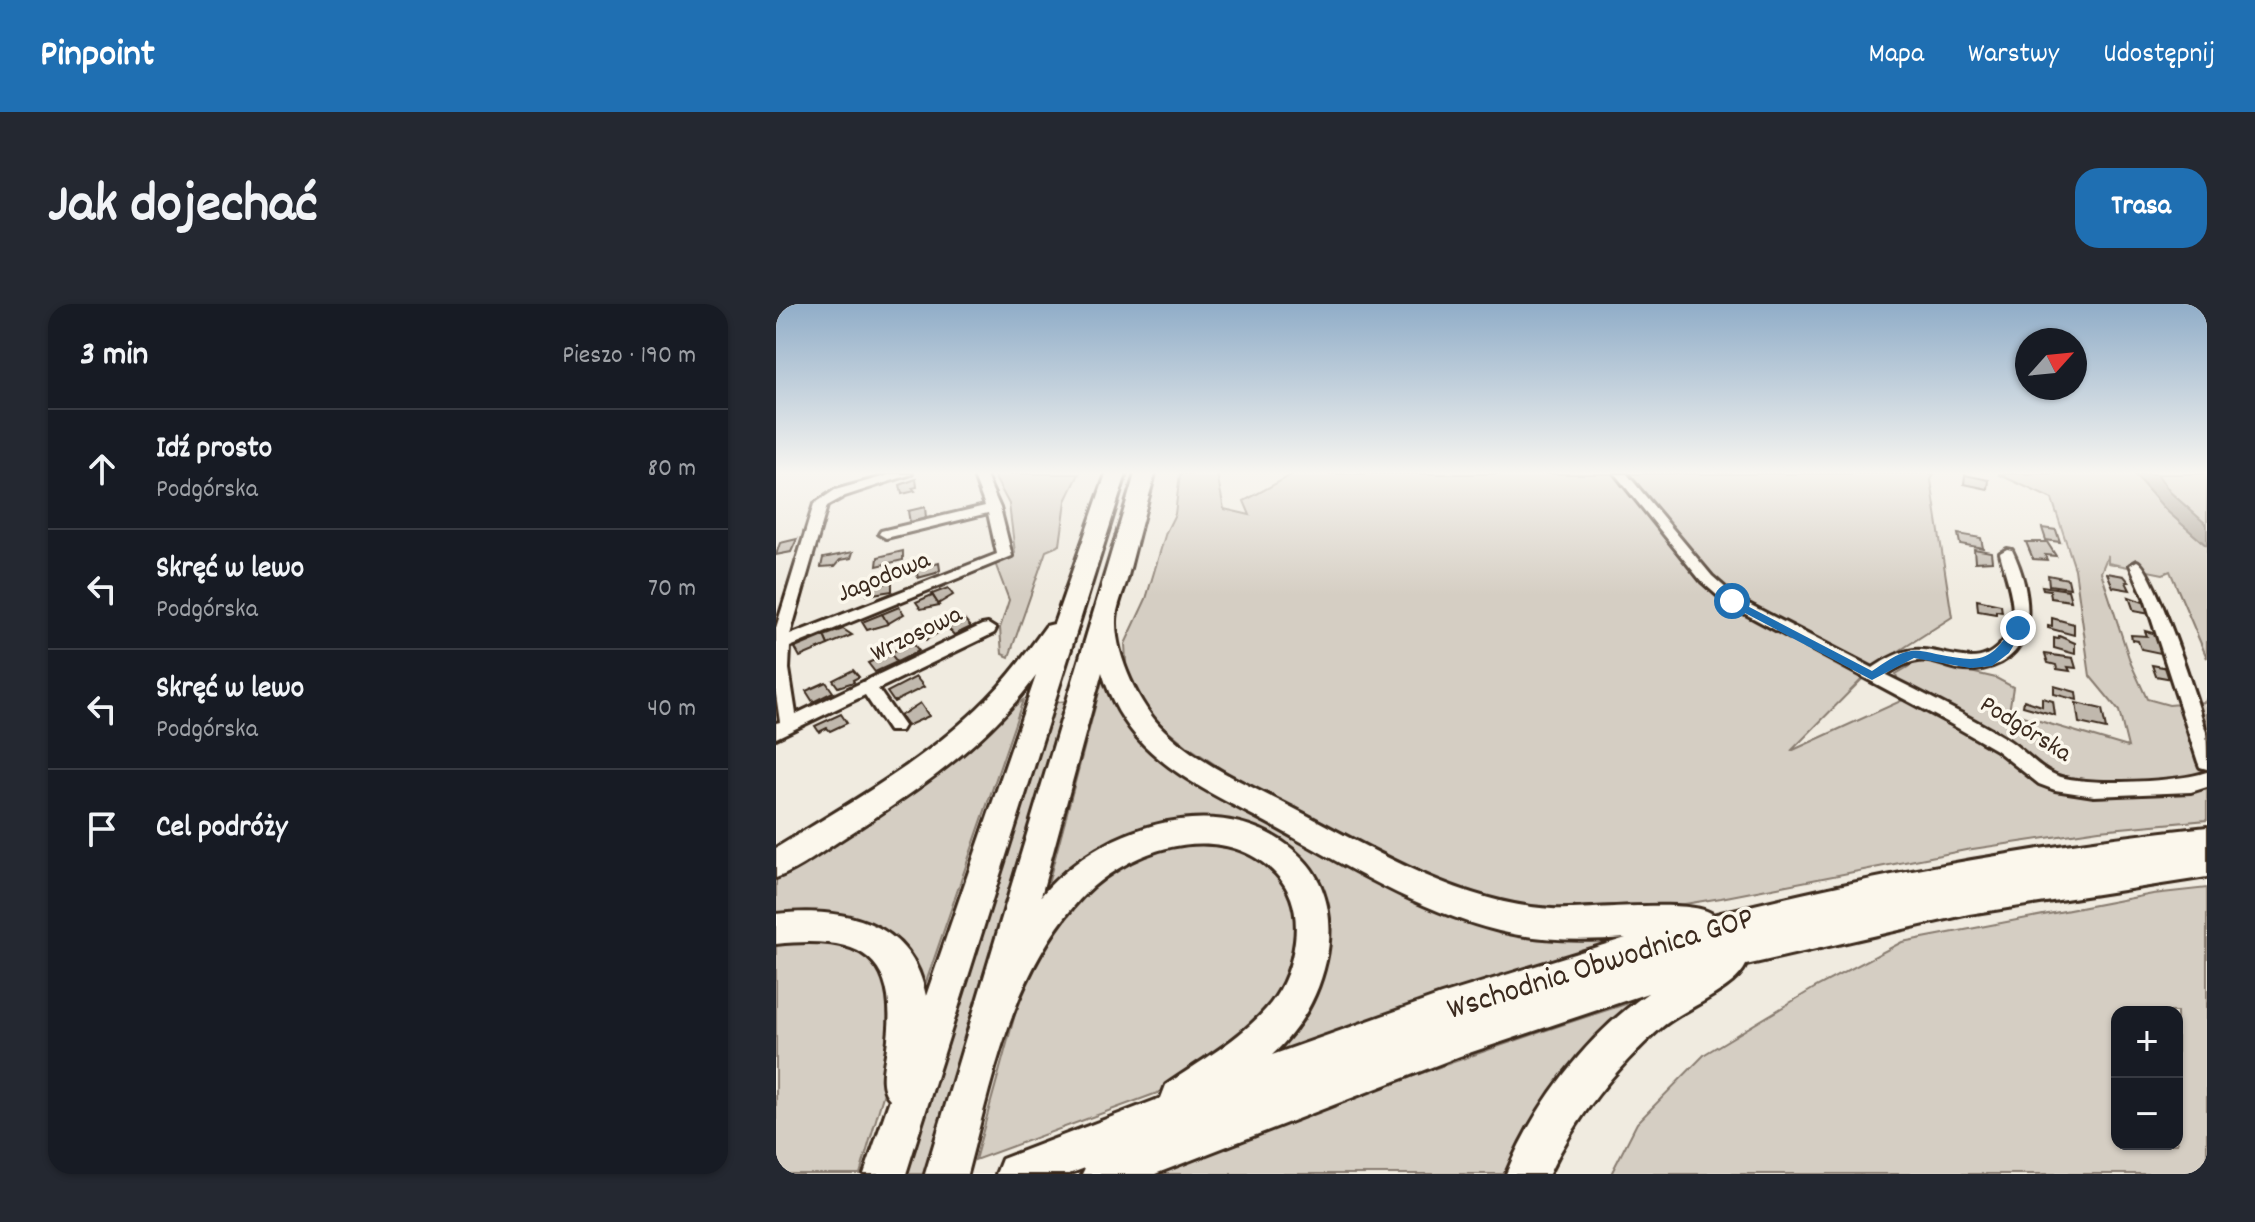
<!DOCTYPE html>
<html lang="pl">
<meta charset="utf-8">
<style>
:root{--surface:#171b24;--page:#242831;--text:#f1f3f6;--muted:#9ea1a6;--line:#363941;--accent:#1f6fb2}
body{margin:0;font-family:Dekko,sans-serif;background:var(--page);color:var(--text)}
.controls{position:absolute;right:24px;bottom:24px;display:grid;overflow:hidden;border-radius:16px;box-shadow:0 2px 6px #0004}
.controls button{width:72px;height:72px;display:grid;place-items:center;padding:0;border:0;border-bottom:2px solid var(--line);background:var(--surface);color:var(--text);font:40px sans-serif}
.compass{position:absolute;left:1239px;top:24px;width:72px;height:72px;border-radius:50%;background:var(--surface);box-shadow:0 2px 6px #0004;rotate:63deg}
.stop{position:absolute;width:24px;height:24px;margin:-18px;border:6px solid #1f6fb2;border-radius:50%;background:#fff}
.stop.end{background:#1f6fb2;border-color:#fff;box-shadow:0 2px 8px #0008}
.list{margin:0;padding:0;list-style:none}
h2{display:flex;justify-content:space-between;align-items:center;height:104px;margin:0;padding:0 32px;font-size:34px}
h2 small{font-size:26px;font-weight:400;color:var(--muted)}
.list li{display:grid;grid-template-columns:52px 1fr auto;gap:24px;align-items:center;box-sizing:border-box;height:120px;padding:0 32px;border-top:2px solid var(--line)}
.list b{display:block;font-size:30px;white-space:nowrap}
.list p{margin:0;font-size:26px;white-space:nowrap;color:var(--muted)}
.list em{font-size:26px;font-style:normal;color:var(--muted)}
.icon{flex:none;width:44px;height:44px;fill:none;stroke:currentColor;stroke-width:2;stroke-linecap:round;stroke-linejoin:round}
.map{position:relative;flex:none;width:1431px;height:870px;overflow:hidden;border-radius:24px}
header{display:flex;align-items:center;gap:48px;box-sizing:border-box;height:112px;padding:0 40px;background:var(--accent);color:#fff}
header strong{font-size:38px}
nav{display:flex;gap:44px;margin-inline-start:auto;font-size:28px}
.intro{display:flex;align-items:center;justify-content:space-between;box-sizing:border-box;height:192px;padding:0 48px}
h1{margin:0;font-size:56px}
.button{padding:20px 36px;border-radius:24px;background:var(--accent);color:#fff;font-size:28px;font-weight:700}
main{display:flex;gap:48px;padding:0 48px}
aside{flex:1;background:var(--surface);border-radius:24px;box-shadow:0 2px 6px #0004}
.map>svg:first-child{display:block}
</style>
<header>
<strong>Pinpoint</strong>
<nav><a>Mapa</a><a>Warstwy</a><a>Udostępnij</a></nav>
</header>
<div class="intro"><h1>Jak dojechać</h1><a class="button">Trasa</a></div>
<main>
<aside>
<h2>3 min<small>Pieszo · 190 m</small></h2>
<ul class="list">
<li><svg class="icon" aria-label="ahead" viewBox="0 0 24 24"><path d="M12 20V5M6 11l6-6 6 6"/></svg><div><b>Idź prosto</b><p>Podgórska</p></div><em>80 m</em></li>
<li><svg class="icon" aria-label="left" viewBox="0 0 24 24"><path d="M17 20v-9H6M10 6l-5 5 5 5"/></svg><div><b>Skręć w lewo</b><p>Podgórska</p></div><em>70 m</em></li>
<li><svg class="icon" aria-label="left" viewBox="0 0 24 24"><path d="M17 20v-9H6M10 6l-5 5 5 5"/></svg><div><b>Skręć w lewo</b><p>Podgórska</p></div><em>40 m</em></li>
<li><svg class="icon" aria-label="arrive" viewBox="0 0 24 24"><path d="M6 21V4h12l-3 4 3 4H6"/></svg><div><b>Cel podróży</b></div></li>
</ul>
</aside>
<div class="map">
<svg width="1431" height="870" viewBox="0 0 1431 870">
<rect width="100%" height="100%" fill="#f0ebe0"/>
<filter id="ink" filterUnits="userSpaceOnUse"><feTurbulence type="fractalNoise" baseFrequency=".0125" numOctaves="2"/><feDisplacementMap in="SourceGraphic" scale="16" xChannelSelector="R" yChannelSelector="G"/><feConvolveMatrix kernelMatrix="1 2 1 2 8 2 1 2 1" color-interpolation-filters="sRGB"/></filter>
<g filter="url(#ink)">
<!-- green -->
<g fill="#d5cec3" stroke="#887c70" stroke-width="2" fill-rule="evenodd">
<polygon points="217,170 303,170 290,197 284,241 270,247 233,353 226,350 224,324 233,296 219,259 239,249 233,200"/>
<polygon points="404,170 441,170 448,205 474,211 468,197 517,170 1158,170 1155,176 1176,313 1098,363 1015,447 1127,396 1120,370 1144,356 1220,374 1237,383 1233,408 1352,443 1343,407 1314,372 1299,265 1276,195 1222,170 1358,170 1391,207 1431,242 1431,354 1394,267 1387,270 1332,259 1332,251 1325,268 1355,360 1371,395 1393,401 1429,398 1431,393 1431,516 1323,526 1190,546 945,594 830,613 750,606 695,592 608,554 473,483 411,442 372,410 351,375 349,340 370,295 390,228 399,210"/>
<polygon points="1381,170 1431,170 1431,221 1394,188"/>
<polygon points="327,373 350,415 680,603 897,622 468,770 508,722 536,584 420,519 267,599"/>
<polygon points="247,396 147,687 135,665 0,617 0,567"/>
<polygon points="294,397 154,870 122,870 272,399"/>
<polygon points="373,537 475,540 529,600 516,693 392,785 199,856 250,670 285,600"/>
<path d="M1431,584V870H835L861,819L929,750L1040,683L1126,638L1377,590ZM1401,708V840H1341V708Z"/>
<polygon points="0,633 74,641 102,659 119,694 111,778 84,870 0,870"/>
<path d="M891,687L745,870H354C534,811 710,743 891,687Z"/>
</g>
<!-- water -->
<polygon fill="#aca397" stroke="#7f7367" stroke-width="2" points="1358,170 1381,170 1394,188 1431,221 1431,242 1391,207"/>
<!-- building -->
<g fill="#c0b8ad" stroke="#3b2a1e" stroke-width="2">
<polygon points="1189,171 1213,176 1212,185 1188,180"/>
<polygon points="140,175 141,183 136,184 139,187 126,190 124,181"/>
<polygon points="149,203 150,214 134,219 132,207"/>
<polygon points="1266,224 1280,226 1284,238 1270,236"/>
<polygon points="1182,230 1205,234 1207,244 1184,240"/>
<polygon points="21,235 15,248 0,251 4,239"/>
<polygon points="1250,238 1271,238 1280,252 1269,251 1271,256 1257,255"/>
<polygon points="1198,245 1215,248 1216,257 1199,258"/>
<polygon points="127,247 127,256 101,262 102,253"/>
<polygon points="77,248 75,254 64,256 59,262 45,263 47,254"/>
<polygon points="163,259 164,266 160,269 142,274 140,265"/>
<polygon points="1331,269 1348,272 1353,278 1350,278 1354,286 1337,283"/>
<polygon points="1272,271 1292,275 1294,284 1273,281"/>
<polygon points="116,278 116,287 91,291 92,283"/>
<polygon points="1266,282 1292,286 1295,297 1275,294 1274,286 1267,285"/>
<polygon points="172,284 177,291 162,300 156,290"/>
<polygon points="156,291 163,301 145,305 140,298"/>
<polygon points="1353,293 1370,299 1374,310 1358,307"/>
<polygon points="1201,296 1225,301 1226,308 1220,307 1220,310 1202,307"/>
<polygon points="123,303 128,310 111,320 106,310"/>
<polygon points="106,310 112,320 91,326 86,318"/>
<polygon points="1276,314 1298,320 1298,331 1272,324 1272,321 1276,322"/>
<polygon points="189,316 195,323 178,331 172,324"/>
<polygon points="159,317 167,326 150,336 141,326"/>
<polygon points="67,325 76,331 52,341 48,332"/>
<polygon points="1369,327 1381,330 1389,350 1365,345 1362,337 1356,336 1355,331 1371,332"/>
<polygon points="48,332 52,341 24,353 19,344"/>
<polygon points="1283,332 1299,339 1299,350 1278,344 1278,334 1282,335"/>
<polygon points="136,338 143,347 121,358 114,349"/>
<polygon points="114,349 121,358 99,368 92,359"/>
<polygon points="1269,350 1297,354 1300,364 1292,363 1294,367 1281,365 1280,361 1272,359"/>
<polygon points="1376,361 1392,364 1396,375 1380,372"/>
<polygon points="77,366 83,373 77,376 78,378 62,383 57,376"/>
<polygon points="140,373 148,383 118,398 111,388"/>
<polygon points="50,378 57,388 37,398 30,387"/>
<polygon points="1278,382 1300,388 1301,396 1278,390"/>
<polygon points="1266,394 1277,397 1279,411 1247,402 1248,396 1266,402"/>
<polygon points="144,399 153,412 131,422 124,412"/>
<polygon points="1300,399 1326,405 1330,425 1303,419"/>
<polygon points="65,410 71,419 54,427 51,424 43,428 39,422"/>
</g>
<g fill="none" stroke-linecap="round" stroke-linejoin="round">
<defs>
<g id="minor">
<polygon points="117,170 136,170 69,192 51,202 14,331 221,250 212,209 110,234 103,230 105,227 209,202 197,170 209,170 224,204 236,252 14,343 13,365 20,410 206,321 212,320 220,325 218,329 102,385 128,422 125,427 113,427 89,391 0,434 0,419 4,418 0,390 0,324 38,200 59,186"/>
<path d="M839,170H851L936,272L961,294L1097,364C1141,334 1149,349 1195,354C1207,354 1215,350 1224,341C1249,315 1231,279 1224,249L1231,245L1236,246C1256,286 1266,354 1206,365C1164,373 1158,338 1110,371C1150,391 1191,411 1229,434C1248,445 1264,467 1285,473C1316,482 1401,478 1431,468V483L1415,488L1318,492L1279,486L1263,480L1220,446L1173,419L951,300L926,278Z"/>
<path d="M1361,257C1378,263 1424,403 1430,428C1431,439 1431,453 1431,465L1424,463L1422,458L1369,295L1354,261Z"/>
</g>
<g id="highway">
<path d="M330,170H350L130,870H88L114,795C101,781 109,760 111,743C124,651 85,631 0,640V610C66,603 136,616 150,692L260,372C210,441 139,488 69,533C47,547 24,565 0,574V544C74,499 151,456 212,394C234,372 252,347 270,322L278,320Z"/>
<path d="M359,170H379C369,205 360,240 351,276C347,288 340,304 340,317C339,351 363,402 388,426C424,461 473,481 517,504C599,546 682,599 776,605C805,607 922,593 937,611C1100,570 1264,541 1431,523V573L1193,610L970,661C959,686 907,705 886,723C839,764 800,814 773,870H730C759,800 810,732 872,689L684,752L379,870H306L309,864L293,870H220L226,855L385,794L390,781C426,756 467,734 495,699C509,681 516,660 519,637C522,612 518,589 500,570C444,511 344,546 298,602C234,678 216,777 191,870H149ZM326,368C334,396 348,420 368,441C404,477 453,498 497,522C570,562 642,607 723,627C766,637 807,637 850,634L665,691L496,751C523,726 542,693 550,657C558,621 553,581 526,554C452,480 325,520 265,592Z"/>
</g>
</defs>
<!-- minor casing -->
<use href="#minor" stroke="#3b2a1e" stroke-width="6"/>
<!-- highway casing -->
<use href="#highway" stroke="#3b2a1e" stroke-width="6"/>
<!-- minor -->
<use href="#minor" fill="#fbf7ec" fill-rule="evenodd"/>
<!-- highway -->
<use href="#highway" fill="#fbf7ec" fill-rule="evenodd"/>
</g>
</g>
<!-- sky -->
<linearGradient id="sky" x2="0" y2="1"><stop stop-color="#90adc8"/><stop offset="0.58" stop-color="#f8f6f1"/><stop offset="1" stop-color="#f8f6f1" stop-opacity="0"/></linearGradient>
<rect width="1431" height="291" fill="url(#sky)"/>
<!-- route -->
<path fill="#1f6fb2" d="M956,294L1096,367C1108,359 1121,349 1135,347C1143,346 1152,348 1160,350C1203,358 1213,361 1238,321L1248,324L1233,349L1216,362L1194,364L1138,354L1096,376L952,300L951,297Z"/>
<g text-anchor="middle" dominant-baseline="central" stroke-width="7" stroke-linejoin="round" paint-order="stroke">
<!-- street labels -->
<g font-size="26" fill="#3b2a1e" stroke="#fbf7ec">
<text transform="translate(108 274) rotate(-22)">Jagodowa</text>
<text transform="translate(141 331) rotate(-26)">Wrzosowa</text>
<text transform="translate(1249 426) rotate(32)">Podgórska</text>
</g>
<!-- near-street labels -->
<g font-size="32" fill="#3b2a1e" stroke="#fbf7ec">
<text transform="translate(825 662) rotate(-17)">Wschodnia Obwodnica GOP</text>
</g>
</g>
</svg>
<div class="controls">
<button>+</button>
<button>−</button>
</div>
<svg class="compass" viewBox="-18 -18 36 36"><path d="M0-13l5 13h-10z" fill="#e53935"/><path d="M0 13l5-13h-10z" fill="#9ea1a6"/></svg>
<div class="stop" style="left:956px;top:297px"></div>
<div class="stop end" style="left:1242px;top:324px"></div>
</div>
</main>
